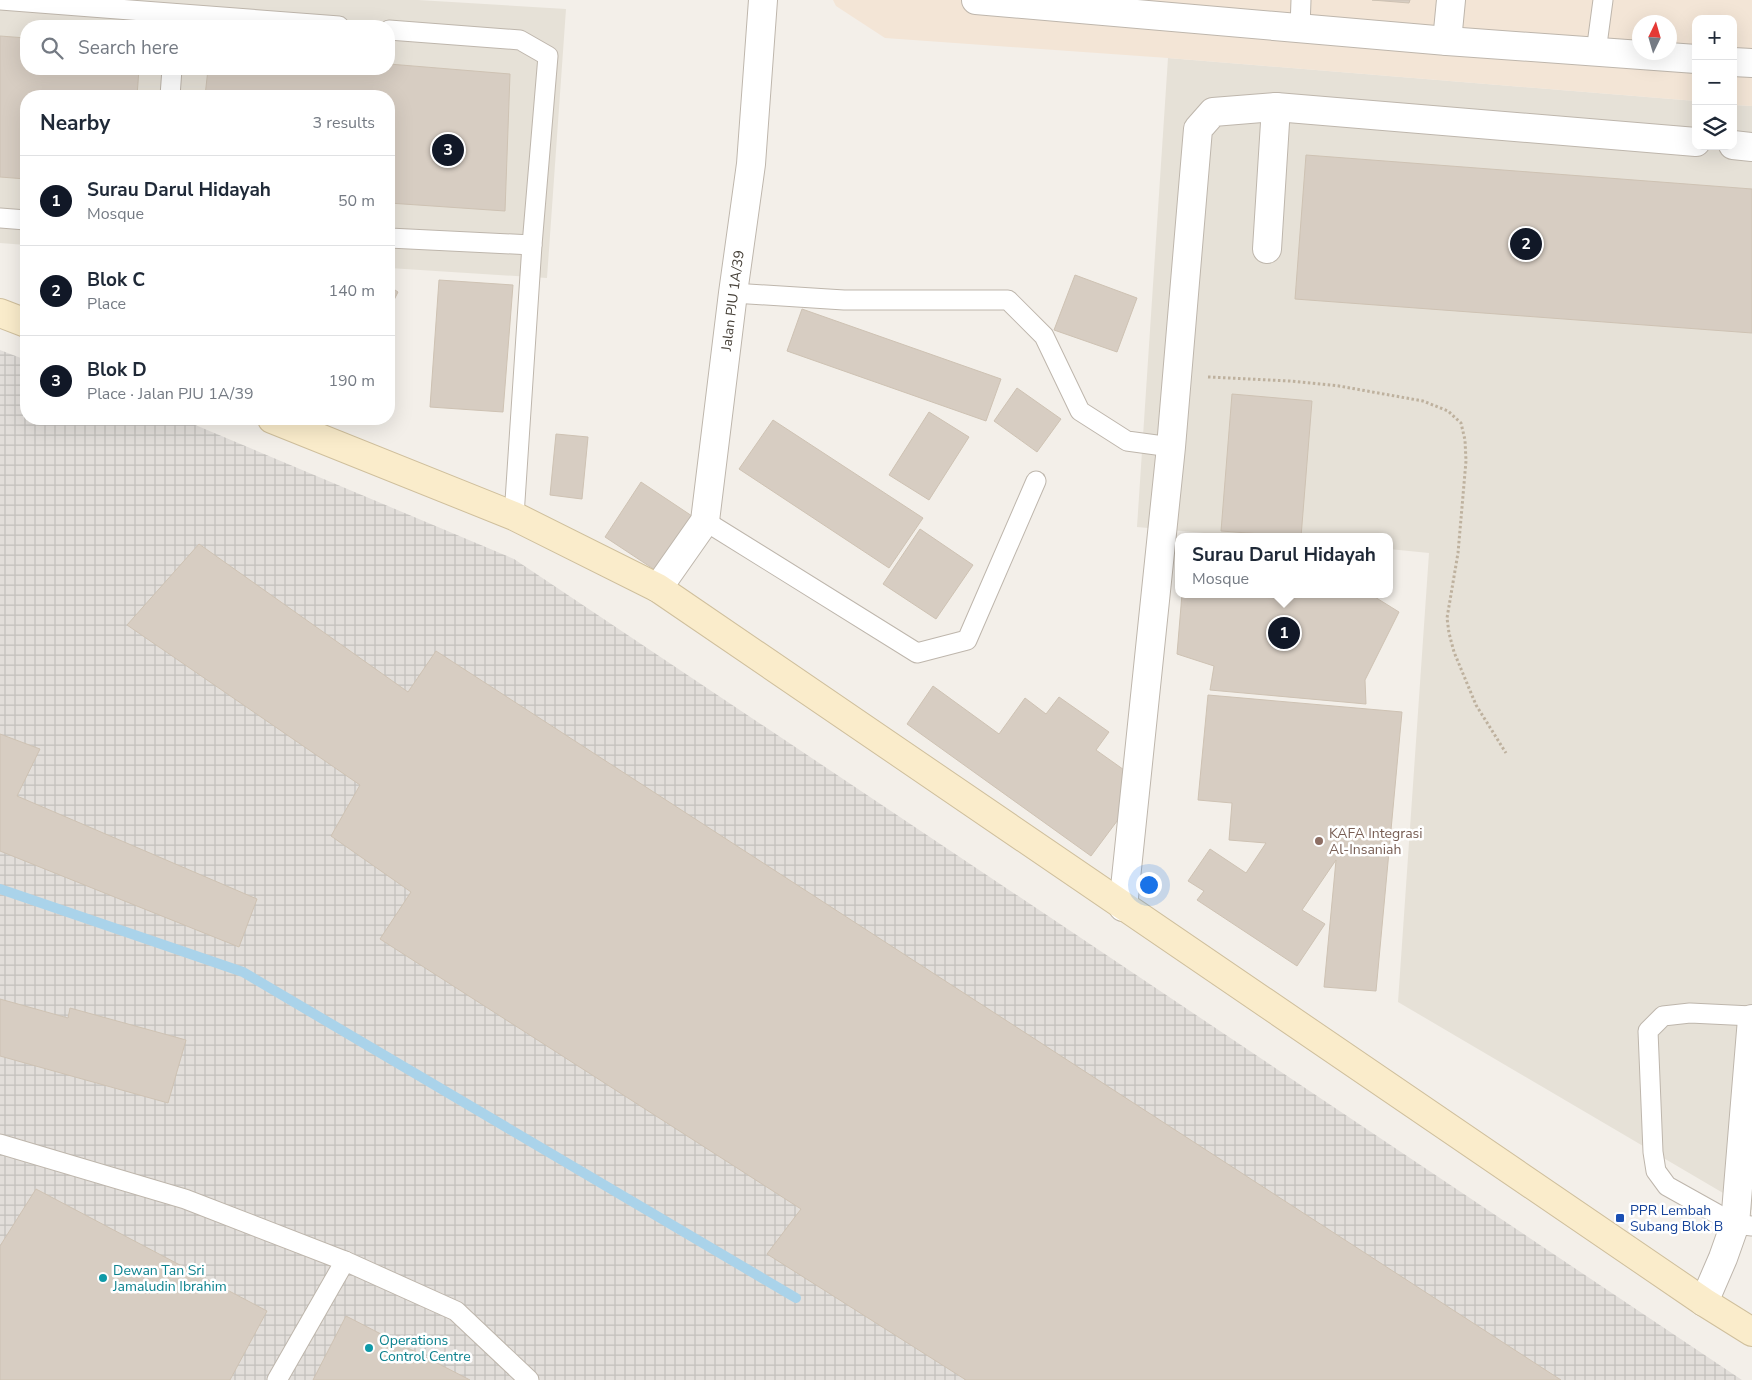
<!DOCTYPE html>
<meta charset="utf-8">
<style>
:root{--surface:#fff;--page:#f2f2f3;--text:#1f2937;--muted:#747a83;--line:#e0e1e3;--accent:#111827}
body{margin:0;font-family:"Nunito Sans",sans-serif;background:var(--page);color:var(--text)}
.controls{position:absolute;right:15px;top:15px;display:grid;overflow:hidden;border-radius:10px;box-shadow:0 5px 20px #0002}
.controls button{width:45px;height:45px;display:grid;place-items:center;padding:0;border:0;border-bottom:1px solid var(--line);background:var(--surface);color:var(--text);font:25px sans-serif}
.compass{position:absolute;left:1632px;top:15px;width:45px;height:45px;border-radius:50%;background:var(--surface);box-shadow:0 5px 20px #0002;rotate:5deg}
.you{position:absolute;left:1148px;top:884px;width:18px;height:18px;margin:-12px;border:4px solid #fff;border-radius:50%;background:#1a73e8;box-shadow:0 0 0 8px #1a73e833}
.badge{display:grid;place-items:center;width:32px;height:32px;border-radius:50%;background:var(--accent);color:#fff;font-size:16px;font-weight:700}
.pin{position:absolute;translate:-50% -50%;border:2px solid #fff;box-shadow:0 1px 5px #0006}
.popup{position:absolute;left:1175px;top:533px;width:218px;height:65px;box-sizing:border-box;display:grid;place-content:center;border-radius:10px;background:var(--surface);filter:drop-shadow(0 1px 4px #0005);font-size:16px;white-space:nowrap;color:var(--muted)}
.popup b{font-size:19px;color:var(--text)}
.popup::after{content:'';position:absolute;left:50%;top:100%;margin-left:-10px;border:10px solid transparent;border-top-color:var(--surface)}
.list{margin:0;padding:0;list-style:none}
h2{display:flex;justify-content:space-between;align-items:center;height:65px;margin:0;padding:0 20px;font-size:21px}
h2 small{font-size:16px;font-weight:400;color:var(--muted)}
.list li{display:grid;grid-template-columns:32px 1fr auto;gap:15px;align-items:center;box-sizing:border-box;height:90px;padding:0 20px;border-top:1px solid var(--line)}
.list b{display:block;font-size:19px;white-space:nowrap}
.list p{margin:0;font-size:16px;white-space:nowrap;color:var(--muted)}
.list em{font-size:16px;font-style:normal;color:var(--muted)}
.icon{flex:none;width:28px;height:28px;fill:none;stroke:currentColor;stroke-width:2;stroke-linecap:round;stroke-linejoin:round}
.map{position:relative;flex:none;width:1752px;height:1380px;overflow:hidden}
.search{position:absolute;background:var(--surface);box-shadow:0 5px 20px #0002;left:20px;top:20px;width:375px;height:55px;display:flex;align-items:center;gap:12px;box-sizing:border-box;padding:0 18px;border-radius:20px;color:var(--muted);font-size:19px}
.panel{position:absolute;background:var(--surface);box-shadow:0 5px 20px #0002;left:20px;top:90px;width:375px;height:335px;border-radius:20px}
.map>svg:first-child{display:block}
</style>
<div class="map">
<svg width="1752" height="1380" viewBox="0 0 1752 1380">
<defs>
<pattern id="industrial-grid" width="8" height="8" patternUnits="userSpaceOnUse" patternTransform="scale(1.25)"><rect width="8" height="8" fill="#e2deda"/><path d="M0 4h8M4 0v8" fill="none" stroke="#c3c0bc"/></pattern>
</defs>
<rect width="100%" height="100%" fill="#f3efe9"/>
<!-- residential -->
<g fill="#e6e1d7" fill-rule="evenodd">
<path d="M0,0H418L566,9L547,278L389,268V96H26V245L0,243ZM26,26H389V69H26Z"/>
<polygon points="1168,58 1696,101 1696,146 1733,146 1733,105 1752,106 1752,1210 1398,1002 1429,553 1389,549 1389,537 1249,537 1137,527"/>
</g>
<!-- commercial -->
<path fill="#f3e5d6" fill-rule="evenodd" d="M833,0H1752V106L1733,105V19H1696V101L1168,58L885,38L836,6ZM1640,22H1670V52H1640Z"/>
<!-- industrial -->
<polygon fill="url(#industrial-grid)" points="0,350 26,360 26,419 181,419 514,559 1742,1380 0,1380"/>
<g fill="none" stroke-linecap="round" stroke-linejoin="round">
<!-- stream -->
<polyline stroke="#aad3ea" stroke-width="10" points="0,889 243,972 796,1298"/>
</g>
<!-- building -->
<g fill="#d7cdc2" stroke="#cec2b3">
<polygon points="1372,0 1410,0 1409,3"/>
<polygon points="0,36 26,38 26,69 139,69 137,96 26,96 26,179 0,177"/>
<polygon points="389,64 510,74 505,211 389,203 389,96 205,96 208,69 389,69"/>
<polygon points="1306,155 1752,189 1752,333 1295,299"/>
<polygon points="1075,275 1137,298 1117,352 1054,330"/>
<polygon points="439,280 513,285 503,412 430,407"/>
<polygon points="389,286 398,292 389,310"/>
<polygon points="802,309 1001,379 986,421 787,351"/>
<polygon points="1017,388 1061,419 1037,452 994,421"/>
<polygon points="1232,394 1312,401 1301,537 1221,531"/>
<polygon points="929,412 969,437 929,500 889,475"/>
<polygon points="773,420 923,518 889,568 739,469"/>
<polygon points="556,434 588,437 582,499 550,495"/>
<polygon points="641,482 692,516 655,570 605,537"/>
<polygon points="920,529 973,565 936,619 883,584"/>
<polygon points="199,544 408,692 436,651 1561,1380 966,1380 767,1254 801,1209 380,939 411,892 331,836 360,785 127,625"/>
<polygon points="1182,594 1370,594 1399,612 1365,680 1366,704 1210,690 1214,666 1177,654"/>
<polygon points="933,686 999,734 1025,698 1046,714 1059,697 1109,732 1096,750 1134,777 1132,801 1091,856 907,724"/>
<polygon points="1208,695 1402,712 1376,991 1324,987 1336,860 1302,910 1325,924 1297,966 1197,900 1204,891 1188,881 1210,849 1246,873 1266,843 1229,840 1232,803 1198,800"/>
<polygon points="0,734 40,749 17,796 257,899 239,947 0,851"/>
<polygon points="0,999 68,1018 70,1008 186,1040 168,1103 0,1056"/>
<polygon points="36,1189 267,1311 230,1380 0,1380 0,1246"/>
<polygon points="346,1316 470,1380 313,1380"/>
</g>
<g fill="none" stroke-linecap="round" stroke-linejoin="round">
<defs>
<g id="lane">
<polyline points="0,0 339,26"/>
<polyline points="1300,28 1301,0"/>
<polyline points="389,30 520,40 548,56 532,245 514,516"/>
<polyline points="1596,52 1603,0"/>
<polyline points="170,96 172,69"/>
<polyline points="0,218 26,220"/>
<polyline points="389,238 532,245"/>
<polyline points="733,293 844,300 1008,300 1044,336 1080,411 1127,441 1171,447"/>
<polyline points="705,521 917,653 967,640 1036,481"/>
<polyline points="1752,1016 1690,1013 1663,1016 1648,1031 1653,1152 1656,1171 1667,1186 1735,1224 1752,1226"/>
<polyline points="0,1144 185,1199 345,1261 456,1311 529,1380"/>
<polyline points="277,1380 345,1261"/>
</g>
<g id="street">
<polyline points="976,0 1447,41 1696,59"/>
<polyline points="1447,41 1451,0"/>
<polyline points="1733,62 1752,63"/>
<polyline points="1733,145 1752,147"/>
<polyline points="1267,249 1276,107"/>
<path id="s1" d="M658,588L705,521L733,293L751,164L763,0"/>
<polyline points="1123,907 1171,447 1198,129 1213,112 1276,107 1696,142"/>
<polyline points="1704,1302 1723,1258 1735,1224 1752,1019"/>
</g>
<g id="secondary">
<polyline points="0,313 26,323"/>
<polyline points="272,419 514,516 658,588 1704,1302 1752,1332"/>
</g>
</defs>
<!-- lane casing -->
<use href="#lane" stroke="#beb6ac" stroke-width="21"/>
<!-- street casing -->
<use href="#street" stroke="#beb6ac" stroke-width="30"/>
<!-- secondary casing -->
<use href="#secondary" stroke="#cfbf9c" stroke-width="30"/>
<!-- path -->
<polyline stroke="#beb19e" stroke-width="3" stroke-dasharray="2.5 2.5" stroke-linecap="butt" points="1208,377 1290,381 1339,386 1423,401 1448,411 1461,423 1465,440 1466,461 1458,553 1447,618 1449,633 1454,652 1476,705 1506,753"/>
<!-- lane -->
<use href="#lane" stroke="#fff" stroke-width="19"/>
<!-- street -->
<use href="#street" stroke="#fff" stroke-width="28"/>
<!-- secondary -->
<use href="#secondary" stroke="#faeccb" stroke-width="28"/>
</g>
<!-- markers -->
<circle fill="#8d6e63" stroke="#fff" stroke-width="2" cx="1319" cy="841" r="5"/>
<rect fill="#1a4fb4" stroke="#fff" stroke-width="2" x="1615" y="1213" width="10" height="10" rx="2.5"/>
<g fill="#0f9aa8" stroke="#fff" stroke-width="2">
<circle cx="103" cy="1278" r="5"/>
<circle cx="369" cy="1348" r="5"/>
</g>
<g text-anchor="middle" dominant-baseline="central" stroke-width="5" stroke-linejoin="round" paint-order="stroke">
<!-- street labels -->
<g font-size="14" fill="#464038" stroke="#fff">
<text stroke="none"><textPath href="#s1" startOffset="304">Jalan PJU 1A/39</textPath></text>
</g>
<!-- education labels -->
<g font-size="14" fill="#785e54" stroke="#fff" text-anchor="start">
<text x="1329" y="833">KAFA Integrasi<tspan x="1329" dy="16">Al-Insaniah</tspan></text>
</g>
<!-- transit labels -->
<g font-size="14" fill="#164399" stroke="#fff" text-anchor="start">
<text x="1630" y="1210">PPR Lembah<tspan x="1630" dy="16">Subang Blok B</tspan></text>
</g>
<!-- culture labels -->
<g font-size="14" fill="#0d838f" stroke="#fff" text-anchor="start">
<text x="113" y="1270">Dewan Tan Sri<tspan x="113" dy="16">Jamaludin Ibrahim</tspan></text>
<text x="379" y="1340">Operations<tspan x="379" dy="16">Control Centre</tspan></text>
</g>
</g>
</svg>
<div class="controls">
<button>+</button>
<button>−</button>
<button><svg class="icon" aria-label="layers" viewBox="0 0 24 24"><path d="M12 4l9 5-9 5-9-5zM3 14l9 5 9-5"/></svg></button>
</div>
<svg class="compass" viewBox="-18 -18 36 36"><path d="M0-13l5 13h-10z" fill="#e53935"/><path d="M0 13l5-13h-10z" fill="#747a83"/></svg>
<div class="you"></div>
<div class="pin badge" style="left:1284px;top:633px">1</div>
<div class="popup"><b>Surau Darul Hidayah</b>Mosque</div>
<div class="pin badge" style="left:1526px;top:244px">2</div>
<div class="pin badge" style="left:448px;top:150px">3</div>
<div class="search"><svg class="icon" aria-label="search" viewBox="0 0 24 24"><circle cx="10" cy="10" r="6"/><path d="M15 15l6 6"/></svg>Search here</div>
<section class="panel">
<h2>Nearby<small>3 results</small></h2>
<ul class="list">
<li><span class="badge">1</span><div><b>Surau Darul Hidayah</b><p>Mosque</p></div><em>50 m</em></li>
<li><span class="badge">2</span><div><b>Blok C</b><p>Place</p></div><em>140 m</em></li>
<li><span class="badge">3</span><div><b>Blok D</b><p>Place · Jalan PJU 1A/39</p></div><em>190 m</em></li>
</ul>
</section>
</div>
